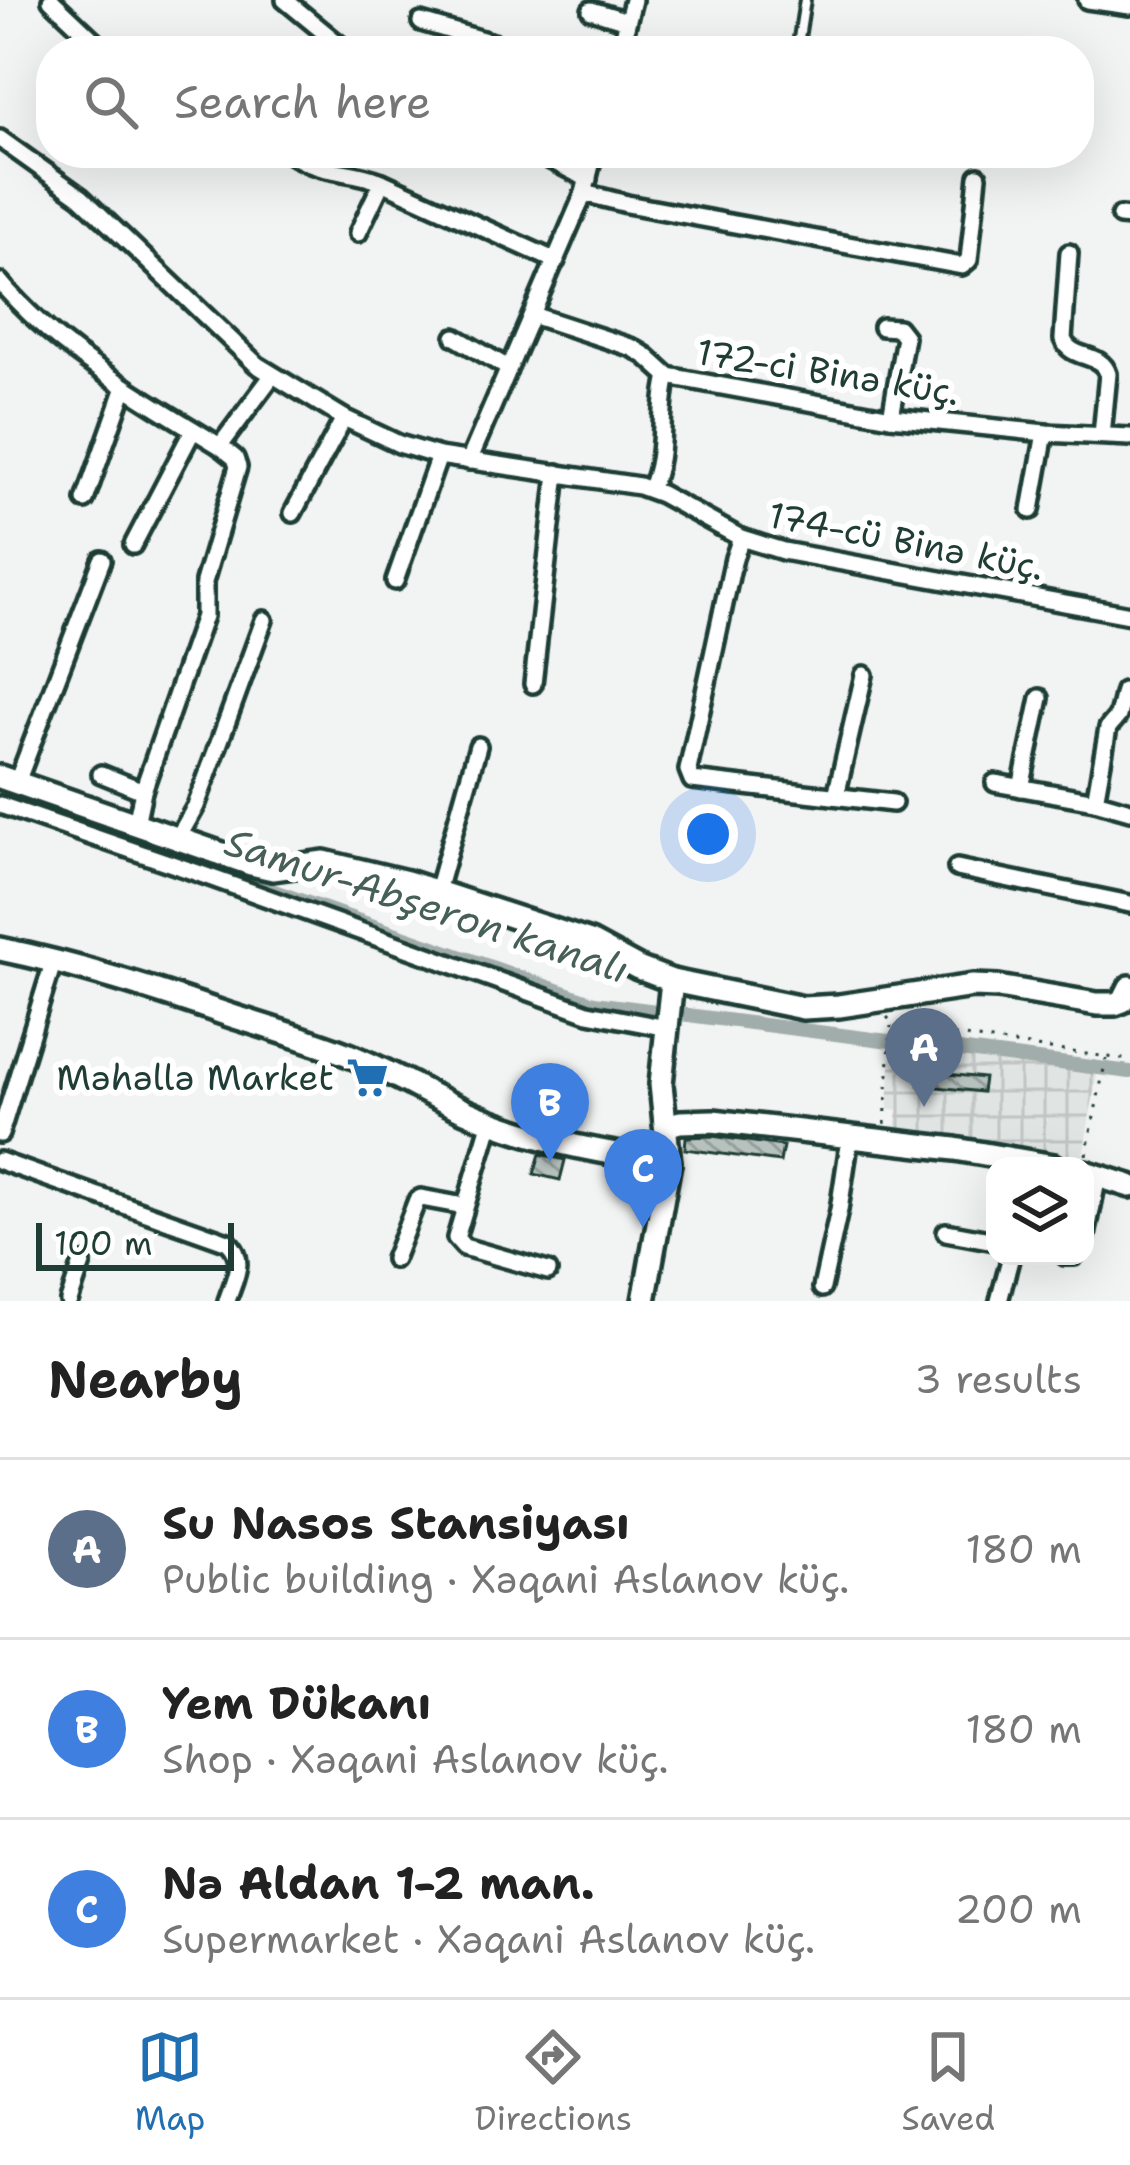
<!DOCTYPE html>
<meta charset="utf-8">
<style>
:root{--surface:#fff;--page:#f2f2f2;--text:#222;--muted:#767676;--line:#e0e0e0;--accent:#1f6fb2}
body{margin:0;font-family:"Shantell Sans",sans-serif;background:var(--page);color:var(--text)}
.controls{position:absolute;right:36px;bottom:36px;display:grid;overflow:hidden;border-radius:24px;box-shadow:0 12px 48px #0002}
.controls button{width:108px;height:108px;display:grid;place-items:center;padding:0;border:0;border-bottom:3px solid var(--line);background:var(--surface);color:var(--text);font:60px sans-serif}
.scale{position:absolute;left:36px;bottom:30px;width:198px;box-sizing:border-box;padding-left:12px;border:6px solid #1f3d34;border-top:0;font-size:33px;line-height:42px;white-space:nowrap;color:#1f3d34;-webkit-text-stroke:9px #fff;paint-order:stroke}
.you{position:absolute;left:708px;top:834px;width:42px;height:42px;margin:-30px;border:9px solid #fff;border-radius:50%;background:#1a73e8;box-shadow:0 0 0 18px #1a73e833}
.badge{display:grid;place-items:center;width:78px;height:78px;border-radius:50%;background:var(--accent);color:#fff;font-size:39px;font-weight:700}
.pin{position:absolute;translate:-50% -99px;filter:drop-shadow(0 3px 6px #0008)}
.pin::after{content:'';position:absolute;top:63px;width:42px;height:36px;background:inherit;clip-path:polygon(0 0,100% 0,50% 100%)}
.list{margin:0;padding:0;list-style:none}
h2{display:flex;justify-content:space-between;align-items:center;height:156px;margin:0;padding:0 48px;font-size:51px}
h2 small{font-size:39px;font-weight:400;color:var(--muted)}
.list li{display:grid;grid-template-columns:78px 1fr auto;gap:36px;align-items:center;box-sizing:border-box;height:180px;padding:0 48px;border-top:3px solid var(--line)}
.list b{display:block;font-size:45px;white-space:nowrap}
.list p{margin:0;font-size:39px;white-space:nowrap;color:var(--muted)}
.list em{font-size:39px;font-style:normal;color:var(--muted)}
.icon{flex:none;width:66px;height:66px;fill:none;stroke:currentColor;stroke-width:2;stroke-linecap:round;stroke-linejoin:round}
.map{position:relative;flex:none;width:1130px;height:1301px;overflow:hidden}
.search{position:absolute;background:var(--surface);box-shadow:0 12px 48px #0002;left:36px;right:36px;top:36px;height:132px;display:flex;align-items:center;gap:30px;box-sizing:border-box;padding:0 42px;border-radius:48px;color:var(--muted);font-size:45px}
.sheet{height:696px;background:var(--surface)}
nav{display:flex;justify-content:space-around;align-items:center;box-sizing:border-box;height:168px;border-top:3px solid var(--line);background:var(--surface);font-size:33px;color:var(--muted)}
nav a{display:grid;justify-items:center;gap:6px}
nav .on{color:var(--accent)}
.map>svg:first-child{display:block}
</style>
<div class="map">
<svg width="1130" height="1301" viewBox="0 0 1130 1301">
<defs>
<pattern id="industrial-grid" width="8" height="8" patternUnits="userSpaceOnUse" patternTransform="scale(3)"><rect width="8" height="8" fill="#e0e4e3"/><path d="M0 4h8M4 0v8" fill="none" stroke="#c0c4c3"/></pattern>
<pattern id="building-back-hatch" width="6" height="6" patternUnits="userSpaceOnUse" patternTransform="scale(3)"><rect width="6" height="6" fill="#b7c1bd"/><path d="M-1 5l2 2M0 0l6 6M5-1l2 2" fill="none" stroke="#949e9a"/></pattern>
</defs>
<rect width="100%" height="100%" fill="#f2f3f3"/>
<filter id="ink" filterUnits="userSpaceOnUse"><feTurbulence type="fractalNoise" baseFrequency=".00833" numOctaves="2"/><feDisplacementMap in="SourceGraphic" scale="24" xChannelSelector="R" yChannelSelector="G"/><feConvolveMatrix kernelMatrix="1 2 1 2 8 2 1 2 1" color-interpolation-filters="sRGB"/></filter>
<g filter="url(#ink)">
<!-- industrial -->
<polygon fill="url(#industrial-grid)" points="891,1048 1097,1074 1082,1161 963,1137 896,1129 898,1111 888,1109"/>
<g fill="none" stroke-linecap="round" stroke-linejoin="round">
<!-- canal -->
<polyline stroke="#a1adaa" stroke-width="14" points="0,795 594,1003 1130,1072"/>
</g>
<!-- building -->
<g fill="url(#building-back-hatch)" stroke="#1f3d34" stroke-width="3">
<polygon points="921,1071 984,1078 982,1092 919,1085"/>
<polygon points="712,1136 783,1146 780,1162 685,1149 686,1137"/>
<polygon points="540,1154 565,1160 560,1180 534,1174"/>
</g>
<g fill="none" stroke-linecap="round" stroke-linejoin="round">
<defs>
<polyline id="lane" points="797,51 805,0"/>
<g id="street">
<polyline points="51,0 105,51"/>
<polyline points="285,0 347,51"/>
<polyline points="1087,0 1130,6"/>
<polyline points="591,10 627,21"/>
<polyline points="421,22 520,51"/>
<polyline points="620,51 633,0"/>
<polyline points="0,139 81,197 257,365 344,418 399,444 439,456 639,486 661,494 741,538 783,551 1130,615"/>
<path d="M289,153C324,176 347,168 382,182L556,261"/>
<polyline points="537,153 588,179"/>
<polyline points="584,193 627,204 962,266 969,260 978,176"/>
<polyline points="1120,216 1130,217"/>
<polyline points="358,233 382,182"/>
<path d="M1069,253L1063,339C1071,361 1101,351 1108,374L1102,435"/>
<path d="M0,282C60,353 141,397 220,446L235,458L238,467L204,582V616L143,791L136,824"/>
<polyline points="532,315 633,348 646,356 668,376 891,417 1045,433 1130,437"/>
<polyline points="882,327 898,328 905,337 891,417"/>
<polyline points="455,337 508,368"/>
<polyline points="220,446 272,376"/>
<polyline points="469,461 584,193 594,153"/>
<path d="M650,489C667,455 658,413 668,376"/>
<polyline points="85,500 125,387"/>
<polyline points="1031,510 1045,433"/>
<polyline points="293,513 344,418"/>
<polyline points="741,538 734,558 688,770 692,780 893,803"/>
<polyline points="133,545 193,430"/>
<polyline points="395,581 439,456"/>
<polyline points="533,684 557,473"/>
<polyline points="101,774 143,791"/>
<polyline points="17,782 102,560"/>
<polyline points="995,783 1095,801 1130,811"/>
<polyline points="1021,788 1040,698"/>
<polyline points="836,796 864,675"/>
<polyline points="1095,801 1108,728 1118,716 1124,691"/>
<polyline points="0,805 198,873 588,1013 667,1028"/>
<polyline points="178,838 196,806 264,620"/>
<polyline points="957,868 1130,904"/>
<polyline points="437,891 478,746"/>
<polyline points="491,1121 456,1238 464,1247 548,1271"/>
<polyline points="0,1134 54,960"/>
<path d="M0,1161L228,1242C247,1260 234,1279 227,1301"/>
<polyline points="946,1232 995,1241"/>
<polyline points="1085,1241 1098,1176"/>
<polyline points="1065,1256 1074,1256"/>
<polyline points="394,1259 417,1200 421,1198 464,1206"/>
<polyline points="822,1288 839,1210 850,1137"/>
<polyline points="69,1301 82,1263"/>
<polyline points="999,1301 1011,1256"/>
</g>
<g id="secondary">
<polyline points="0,777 251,864 273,869 324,862 407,882 590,942 638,968 672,981 803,1008 839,1006 973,986 998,987 1097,1004 1115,1004 1123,1001 1130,987"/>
<path d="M0,949C78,965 153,989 229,1015C266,1027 304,1038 341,1052C385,1068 423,1092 465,1111C529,1140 600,1152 669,1163"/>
<polyline points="666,1126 680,1122 713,1121 955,1149 1054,1166"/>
<polyline points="1085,1172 1130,1186"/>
<polyline points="644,1301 669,1163 661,1084 672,981"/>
</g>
</defs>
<!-- lane casing -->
<use href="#lane" stroke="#1f3d34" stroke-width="16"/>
<!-- street casing -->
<use href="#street" stroke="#1f3d34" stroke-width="24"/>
<!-- secondary casing -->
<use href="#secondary" stroke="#1f3d34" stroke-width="30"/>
<!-- path -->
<g stroke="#1f3d34" stroke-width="3" stroke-dasharray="3 9" stroke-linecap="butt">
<polyline points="887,1017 898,1028 1130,1060"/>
<polyline points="885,1124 891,1026"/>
<polyline points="1086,1155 1106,1059"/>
</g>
<!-- lane -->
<use href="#lane" stroke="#fff" stroke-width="8"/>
<!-- street -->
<use href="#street" stroke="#fff" stroke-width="15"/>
<!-- secondary -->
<use href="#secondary" stroke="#fff" stroke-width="21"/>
</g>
</g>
<!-- icons -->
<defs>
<symbol id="supermarket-bare" viewBox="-9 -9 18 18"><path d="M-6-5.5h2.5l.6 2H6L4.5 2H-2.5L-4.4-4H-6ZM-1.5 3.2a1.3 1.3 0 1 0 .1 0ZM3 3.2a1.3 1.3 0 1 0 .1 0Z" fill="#1f6fb2" stroke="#fff" stroke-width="2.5" paint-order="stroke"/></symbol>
</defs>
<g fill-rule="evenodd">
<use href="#supermarket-bare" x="338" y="1048" width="59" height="59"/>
</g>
<g text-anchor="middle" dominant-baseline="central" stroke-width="12" stroke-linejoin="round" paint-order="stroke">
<!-- street labels -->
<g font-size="36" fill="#1f3d34" stroke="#fff">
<text transform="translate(828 372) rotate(9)">172-ci Binə küç.</text>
<text transform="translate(906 541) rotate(11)">174-cü Binə küç.</text>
</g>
<!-- poi labels -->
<g font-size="36" fill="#1f3d34" stroke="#fff" text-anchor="end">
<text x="334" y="1077">Məhəllə Market</text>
</g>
<!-- water labels -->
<g font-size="39" font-style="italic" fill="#465f57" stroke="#fff">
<text transform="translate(427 905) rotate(18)">Samur-Abşeron kanalı</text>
</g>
</g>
</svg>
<div class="controls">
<button><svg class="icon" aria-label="layers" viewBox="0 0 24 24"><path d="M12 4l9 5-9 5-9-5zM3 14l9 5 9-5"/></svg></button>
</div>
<div class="scale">100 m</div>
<div class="you"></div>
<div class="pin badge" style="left:924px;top:1107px;background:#5c6f8a">A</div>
<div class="pin badge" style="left:550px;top:1162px;background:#3f7fe0">B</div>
<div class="pin badge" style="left:643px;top:1228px;background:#3f7fe0">C</div>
<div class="search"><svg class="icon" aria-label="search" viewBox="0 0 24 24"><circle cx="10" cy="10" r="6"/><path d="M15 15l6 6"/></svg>Search here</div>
</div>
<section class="sheet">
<h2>Nearby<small>3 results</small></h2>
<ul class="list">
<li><span class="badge" style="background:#5c6f8a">A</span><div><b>Su Nasos Stansiyası</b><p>Public building · Xəqani Aslanov küç.</p></div><em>180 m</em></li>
<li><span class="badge" style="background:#3f7fe0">B</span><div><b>Yem Dükanı</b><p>Shop · Xəqani Aslanov küç.</p></div><em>180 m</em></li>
<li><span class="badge" style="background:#3f7fe0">C</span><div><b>Nə Aldan 1-2 man.</b><p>Supermarket · Xəqani Aslanov küç.</p></div><em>200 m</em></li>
</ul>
</section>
<nav>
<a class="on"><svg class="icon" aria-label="map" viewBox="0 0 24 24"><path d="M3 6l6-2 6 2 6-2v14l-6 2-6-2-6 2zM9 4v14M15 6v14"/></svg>Map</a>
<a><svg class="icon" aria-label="directions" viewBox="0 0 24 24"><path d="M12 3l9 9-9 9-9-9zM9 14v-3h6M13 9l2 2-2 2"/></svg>Directions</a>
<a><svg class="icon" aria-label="saved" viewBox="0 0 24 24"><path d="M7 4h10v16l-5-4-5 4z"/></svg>Saved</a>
</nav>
